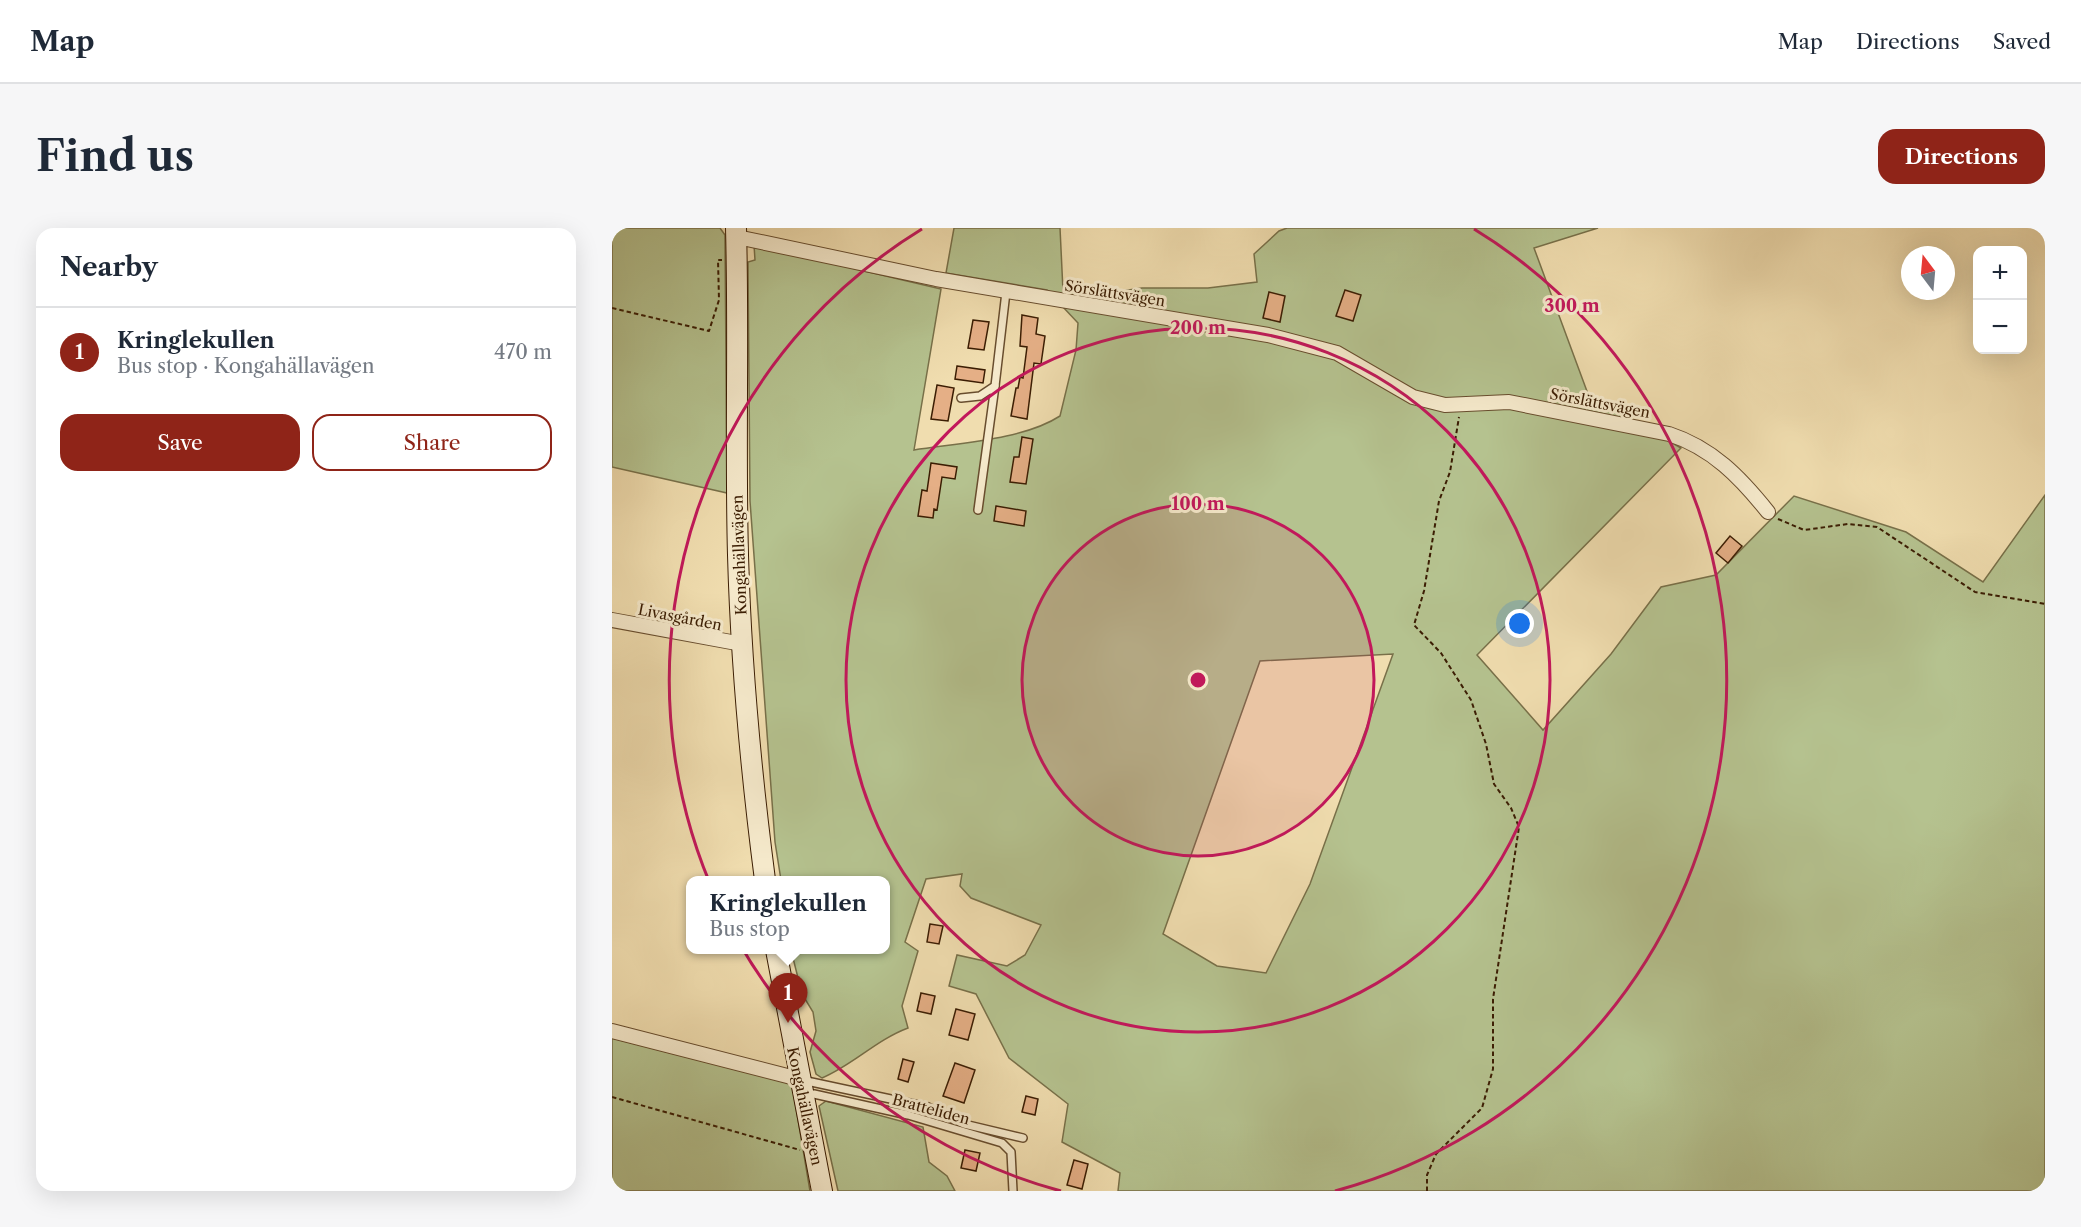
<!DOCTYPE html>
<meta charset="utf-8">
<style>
:root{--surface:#fff;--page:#f6f6f7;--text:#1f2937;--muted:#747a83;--line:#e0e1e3;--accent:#8f2418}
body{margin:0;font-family:"Libre Caslon Text",serif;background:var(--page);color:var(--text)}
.controls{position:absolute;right:18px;top:18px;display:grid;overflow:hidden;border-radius:12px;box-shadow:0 6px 24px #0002}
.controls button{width:54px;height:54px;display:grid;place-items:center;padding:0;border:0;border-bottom:2px solid var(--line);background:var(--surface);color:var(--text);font:30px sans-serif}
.compass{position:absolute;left:1289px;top:18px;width:54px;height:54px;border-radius:50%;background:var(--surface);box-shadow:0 6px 24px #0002;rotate:344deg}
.you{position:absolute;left:908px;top:396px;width:21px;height:21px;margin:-15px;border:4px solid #fff;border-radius:50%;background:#1a73e8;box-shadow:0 0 0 9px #1a73e833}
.badge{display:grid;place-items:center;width:39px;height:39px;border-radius:50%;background:var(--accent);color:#fff;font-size:20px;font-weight:700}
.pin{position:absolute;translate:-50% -50px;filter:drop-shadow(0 2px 3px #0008)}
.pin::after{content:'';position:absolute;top:32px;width:21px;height:18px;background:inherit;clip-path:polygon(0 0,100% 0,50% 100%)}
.popup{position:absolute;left:74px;top:648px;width:204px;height:78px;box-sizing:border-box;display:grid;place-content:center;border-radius:12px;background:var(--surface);filter:drop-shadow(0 2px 4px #0005);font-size:20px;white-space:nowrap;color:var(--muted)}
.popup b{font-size:22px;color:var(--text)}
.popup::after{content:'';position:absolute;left:50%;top:100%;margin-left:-12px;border:12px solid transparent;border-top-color:var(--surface)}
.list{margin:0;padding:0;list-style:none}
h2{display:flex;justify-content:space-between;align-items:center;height:78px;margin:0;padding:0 24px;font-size:26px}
h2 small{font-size:20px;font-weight:400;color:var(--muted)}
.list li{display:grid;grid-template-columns:39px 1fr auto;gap:18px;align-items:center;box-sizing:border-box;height:90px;padding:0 24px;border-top:2px solid var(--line)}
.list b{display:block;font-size:22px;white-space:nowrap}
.list p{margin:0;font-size:20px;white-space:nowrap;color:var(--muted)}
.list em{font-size:20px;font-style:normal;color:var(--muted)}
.actions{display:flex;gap:12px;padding:18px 24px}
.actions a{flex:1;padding:14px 0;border:2px solid var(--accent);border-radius:18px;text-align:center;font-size:21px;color:var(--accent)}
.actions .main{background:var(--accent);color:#fff}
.map{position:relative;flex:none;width:1433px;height:963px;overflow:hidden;border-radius:18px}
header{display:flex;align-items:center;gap:36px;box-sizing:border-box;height:84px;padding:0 30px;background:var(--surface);border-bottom:2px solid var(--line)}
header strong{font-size:28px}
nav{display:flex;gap:33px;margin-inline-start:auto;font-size:21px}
.intro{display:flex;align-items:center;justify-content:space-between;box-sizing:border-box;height:144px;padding:0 36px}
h1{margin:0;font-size:42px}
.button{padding:15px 27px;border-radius:18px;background:var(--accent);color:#fff;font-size:21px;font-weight:700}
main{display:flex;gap:36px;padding:0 36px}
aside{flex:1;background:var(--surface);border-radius:18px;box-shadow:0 6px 24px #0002}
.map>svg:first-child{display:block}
</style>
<header>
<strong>Map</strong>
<nav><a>Map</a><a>Directions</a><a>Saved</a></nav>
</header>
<div class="intro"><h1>Find us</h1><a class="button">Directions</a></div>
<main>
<aside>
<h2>Nearby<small></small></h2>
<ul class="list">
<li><span class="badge">1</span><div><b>Kringlekullen</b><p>Bus stop · Kongahällavägen</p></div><em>470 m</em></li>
</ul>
<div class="actions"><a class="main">Save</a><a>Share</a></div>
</aside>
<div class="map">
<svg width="1433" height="963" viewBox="0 0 1433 963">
<rect width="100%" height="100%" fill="#f0ddaf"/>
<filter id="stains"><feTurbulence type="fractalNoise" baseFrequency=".00333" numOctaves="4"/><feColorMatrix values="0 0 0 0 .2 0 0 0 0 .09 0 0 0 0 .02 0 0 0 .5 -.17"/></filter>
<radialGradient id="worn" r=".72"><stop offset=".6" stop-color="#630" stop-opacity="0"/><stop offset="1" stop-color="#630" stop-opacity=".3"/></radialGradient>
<!-- green -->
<g fill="#b5c28f" stroke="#787049" stroke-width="1.5" fill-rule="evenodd">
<polygon points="0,0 108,0 113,7 115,265 0,239"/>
<path d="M342,0H448L451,63L489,66L530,60H596L645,54L642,26L667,3L675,0H986L922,20L976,166L1069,220L865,427L931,502L999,426L1049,359L1104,347L1182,268L1294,304L1371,354L1433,267V963H506L508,945L450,914L456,876L397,830L364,766L337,758L345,727L395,738L413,727L429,697L359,670L348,658L350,646L314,651L293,714L306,723L290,778L296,800C264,812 241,837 210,850L204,846L198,824L204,803L201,784L190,766L179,722H274V652H169L163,614L138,273L136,34L143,32L142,17L329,61L302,222C346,215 411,212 448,188L464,122L466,95L435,62L334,45ZM781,426L698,656L654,745L605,738L551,706L648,433Z"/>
<polygon points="0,810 180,856 198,963 0,963"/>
<polygon points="214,873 311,899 317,934 335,948 343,963 226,963 207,878"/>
</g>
<!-- building -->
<g fill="#e5af86" stroke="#3b1d03" stroke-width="1.5">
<polygon points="733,62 749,67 741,93 724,88"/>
<polygon points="657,64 673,68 668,94 651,90"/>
<polygon points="410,87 426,90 424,106 433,108 429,136 422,135 415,191 399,188 404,160 406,160 408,149 411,150 415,119 408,118"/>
<polygon points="361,92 377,94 372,122 356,120"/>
<polygon points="345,138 373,142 371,155 343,151"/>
<polygon points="325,157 342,160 336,193 319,191"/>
<polygon points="410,209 421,211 414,256 398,254 402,229 407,229"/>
<polygon points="319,235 345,239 343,251 330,249 325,282 322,281 321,290 306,288 310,262 315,263"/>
<polygon points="384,278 414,283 412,298 382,293"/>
<polygon points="1118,308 1130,318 1116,335 1104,325"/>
<polygon points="318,696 331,698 327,716 315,714"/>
<polygon points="309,765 323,768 319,786 305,783"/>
<polygon points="344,781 363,786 356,812 337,807"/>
<polygon points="291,831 302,834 296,854 286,851"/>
<polygon points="343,835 363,842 352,875 331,868"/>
<polygon points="414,868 426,871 423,887 410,884"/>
<polygon points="353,922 368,925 364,943 349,940"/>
<polygon points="462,932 476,936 470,961 455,957"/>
</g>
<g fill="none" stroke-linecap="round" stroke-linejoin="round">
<defs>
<g id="lane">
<polyline points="349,170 368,168 383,158 394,64"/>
<polyline points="366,282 383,158"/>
<polyline points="190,852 316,879 352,896 411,910"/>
<polyline points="192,867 202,866 296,887 390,915 399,924 401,963"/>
</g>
<g id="street">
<path d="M125,9L324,51L656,107L725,125L801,169L833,177L897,174L1057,206C1100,220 1128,249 1156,284"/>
<polyline points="0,392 130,416"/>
<polyline points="0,803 187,851"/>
</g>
<g id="secondary">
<path d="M124,0C127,109 123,218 126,327C129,436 139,544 153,652"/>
<polyline points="164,722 210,963"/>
</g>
</defs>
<!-- lane casing -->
<use href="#lane" stroke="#684d2e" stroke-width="10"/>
<!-- street casing -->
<use href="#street" stroke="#684d2e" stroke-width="16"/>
<!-- secondary casing -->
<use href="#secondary" stroke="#3b1d03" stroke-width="22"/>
<!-- path -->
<g stroke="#3b1d03" stroke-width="2" stroke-dasharray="4.5 3" stroke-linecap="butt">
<polyline points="0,80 97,103 107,72 106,32 110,32"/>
<polyline points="1166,291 1192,302 1236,296 1265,299 1363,364 1433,376"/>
<polyline points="0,869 188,922"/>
<polyline points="815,963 815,947 824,926 870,880 881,841 881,771 907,599 899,580 882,556 874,516 859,472 829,425 802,397 812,363 827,273 838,244 847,189"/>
</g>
<!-- lane -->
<use href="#lane" stroke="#f5e9cb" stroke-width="7"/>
<!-- street -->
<use href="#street" stroke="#f5e9cb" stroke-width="14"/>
<!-- secondary -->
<use href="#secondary" stroke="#f5e9cb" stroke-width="20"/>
</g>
<!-- distance rings -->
<circle cx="586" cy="452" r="176" fill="#c2185b" fill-opacity=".12"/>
<g fill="none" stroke="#c2185b" stroke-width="3">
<circle cx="586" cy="452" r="176"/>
<circle cx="586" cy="452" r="352"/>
<path d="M449 963A529 529 0 0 1 310 1M862 1A529 529 0 0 1 723 963"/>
</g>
<g text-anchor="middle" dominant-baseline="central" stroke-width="6" stroke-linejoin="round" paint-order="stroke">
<!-- street labels -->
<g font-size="15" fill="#3b1d03" stroke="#f5e9cb">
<text transform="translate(503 65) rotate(9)">Sörslättsvägen</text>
<text transform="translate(988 175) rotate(11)">Sörslättsvägen</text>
<text transform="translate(127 327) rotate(-92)">Kongahällavägen</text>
<text transform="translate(68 389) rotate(11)">Livasgården</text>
<text transform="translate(193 878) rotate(78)">Kongahällavägen</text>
<text transform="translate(319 881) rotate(15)">Bratteliden</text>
</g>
</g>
<circle cx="586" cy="452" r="9" fill="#c2185b" stroke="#f5e9cb" stroke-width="3"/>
<g font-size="18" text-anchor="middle" font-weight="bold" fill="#c2185b" stroke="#f5e9cb" stroke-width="6" stroke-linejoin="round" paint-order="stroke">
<text x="960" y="84">300 m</text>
<text x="586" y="106">200 m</text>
<text x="586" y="282">100 m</text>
</g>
<rect width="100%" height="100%" filter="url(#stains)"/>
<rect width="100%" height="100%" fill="url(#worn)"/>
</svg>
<div class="controls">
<button>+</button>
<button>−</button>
</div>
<svg class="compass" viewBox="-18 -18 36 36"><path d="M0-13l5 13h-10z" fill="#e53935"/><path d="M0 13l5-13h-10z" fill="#747a83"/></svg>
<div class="you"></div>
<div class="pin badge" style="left:176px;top:795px">1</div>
<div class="popup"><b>Kringlekullen</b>Bus stop</div>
</div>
</main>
